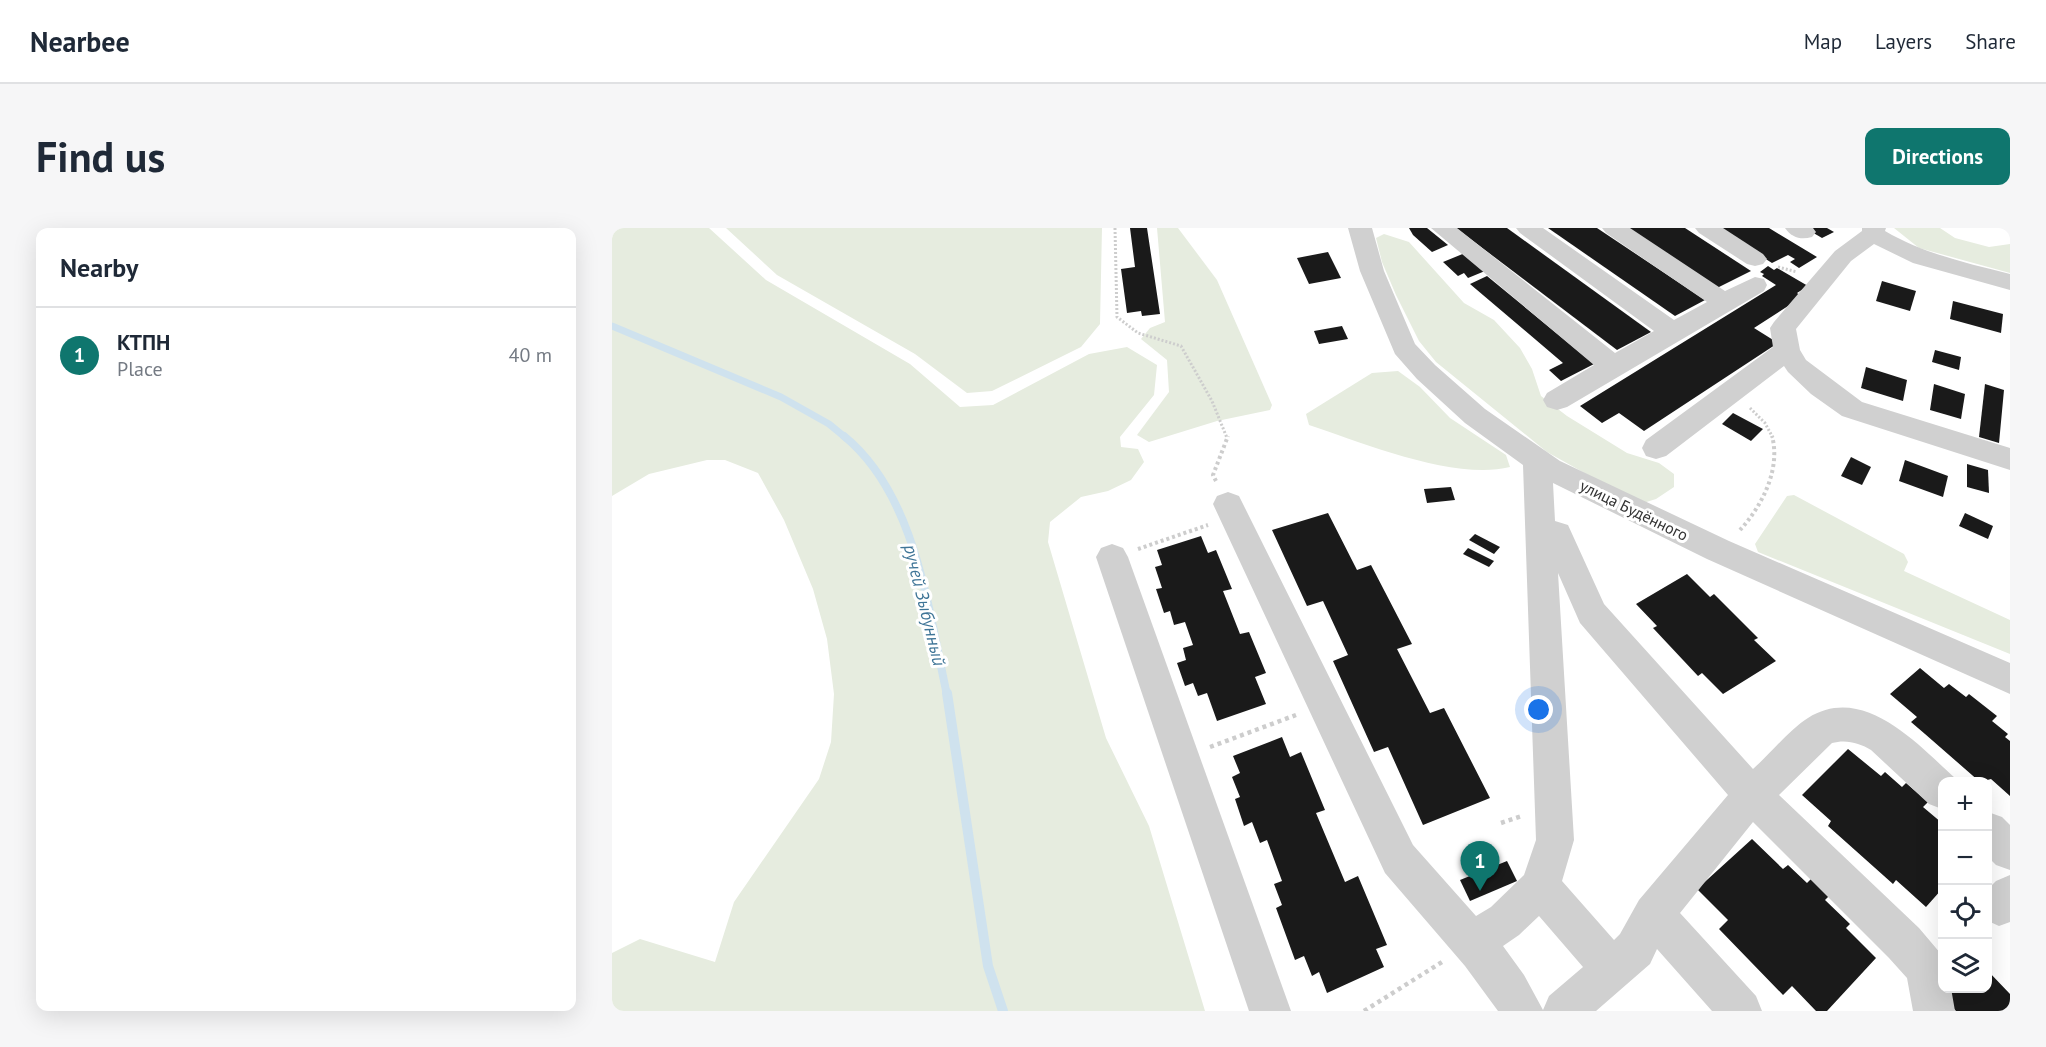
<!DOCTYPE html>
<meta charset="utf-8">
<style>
:root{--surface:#fff;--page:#f6f6f7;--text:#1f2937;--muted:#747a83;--line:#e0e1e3;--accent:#0f766e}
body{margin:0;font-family:"PT Sans",sans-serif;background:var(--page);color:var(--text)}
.controls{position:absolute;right:18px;bottom:18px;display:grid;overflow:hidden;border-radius:12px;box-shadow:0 6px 24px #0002}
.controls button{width:54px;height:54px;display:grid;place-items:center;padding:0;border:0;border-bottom:2px solid var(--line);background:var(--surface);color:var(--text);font:30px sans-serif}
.you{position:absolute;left:927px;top:482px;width:21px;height:21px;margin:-15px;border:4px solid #fff;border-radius:50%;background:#1a73e8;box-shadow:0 0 0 9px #1a73e833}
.badge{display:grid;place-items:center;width:39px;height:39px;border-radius:50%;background:var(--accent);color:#fff;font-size:20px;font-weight:700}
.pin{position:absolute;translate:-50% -50px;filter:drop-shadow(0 2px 3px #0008)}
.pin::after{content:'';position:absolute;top:32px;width:21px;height:18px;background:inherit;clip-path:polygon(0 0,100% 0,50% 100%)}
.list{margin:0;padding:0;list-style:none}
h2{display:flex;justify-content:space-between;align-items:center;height:78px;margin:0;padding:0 24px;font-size:26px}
h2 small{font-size:20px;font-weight:400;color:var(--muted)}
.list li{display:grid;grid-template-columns:39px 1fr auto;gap:18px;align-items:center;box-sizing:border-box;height:96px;padding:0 24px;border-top:2px solid var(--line)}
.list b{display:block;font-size:22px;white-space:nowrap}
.list p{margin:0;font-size:20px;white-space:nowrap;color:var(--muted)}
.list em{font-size:20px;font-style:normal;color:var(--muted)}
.icon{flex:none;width:33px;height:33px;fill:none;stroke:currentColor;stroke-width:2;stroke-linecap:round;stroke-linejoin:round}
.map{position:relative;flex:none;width:1398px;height:783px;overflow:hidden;border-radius:12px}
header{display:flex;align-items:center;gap:36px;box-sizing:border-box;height:84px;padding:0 30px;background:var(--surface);border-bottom:2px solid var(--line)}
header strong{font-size:28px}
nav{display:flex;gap:33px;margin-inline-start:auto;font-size:21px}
.intro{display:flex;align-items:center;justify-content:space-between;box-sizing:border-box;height:144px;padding:0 36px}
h1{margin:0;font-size:42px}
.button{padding:15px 27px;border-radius:12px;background:var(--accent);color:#fff;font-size:21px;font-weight:700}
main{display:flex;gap:36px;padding:0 36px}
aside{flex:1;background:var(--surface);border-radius:12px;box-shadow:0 6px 24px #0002}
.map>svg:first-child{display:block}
</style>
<header>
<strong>Nearbee</strong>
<nav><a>Map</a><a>Layers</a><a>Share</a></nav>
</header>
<div class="intro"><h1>Find us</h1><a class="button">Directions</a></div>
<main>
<aside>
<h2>Nearby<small></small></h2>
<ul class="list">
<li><span class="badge">1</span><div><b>КТПН</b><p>Place</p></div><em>40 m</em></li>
</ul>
</aside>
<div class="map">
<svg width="1398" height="783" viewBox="0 0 1398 783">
<rect width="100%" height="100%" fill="#fff"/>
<!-- green -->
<g fill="#e6ecdf">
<polygon points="0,0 97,0 154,52 298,136 348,179 381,177 477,126 515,119 545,137 542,167 508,209 509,219 526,221 532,234 519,252 496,263 469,269 438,294 436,314 494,510 537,598 593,783 0,783 0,725 28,711 103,734 122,674 207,551 219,514 222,466 215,411 201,361 172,292 146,245 113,232 95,232 37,246 0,268"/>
<polygon points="114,0 490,0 488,96 469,119 380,163 355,165 303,126 165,47"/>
<polygon points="545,0 566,0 605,52 660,177 658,182 605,193 537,214 525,207 557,164 555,132 529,111 538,100 553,94"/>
<polygon points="1282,0 1328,0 1343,10 1377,19 1398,16 1398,45 1307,20"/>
<polygon points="772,6 797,14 852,75 882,92 908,120 920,141 929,168 955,188 1015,225 1047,235 1062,246 1062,259 1044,271 1028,276 935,224 824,134 807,113 784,67 770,34 764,10"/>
<path d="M786,143L808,159L838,190L894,227L898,239C843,253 751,215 697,197L694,186L760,145Z"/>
<polygon points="1182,267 1292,326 1296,334 1292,343 1398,392 1398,426 1146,324 1143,316 1175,268"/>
</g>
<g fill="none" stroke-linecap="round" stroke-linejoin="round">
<!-- stream-far2 -->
<polyline stroke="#cfe2ee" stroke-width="7" points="0,98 169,169 217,196 234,210"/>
<!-- stream-far1 -->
<path stroke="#cfe2ee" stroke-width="8" d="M232,208C304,267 316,381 335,467"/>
<!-- stream -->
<polyline stroke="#cfe2ee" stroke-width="10" points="335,465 376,738 391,783"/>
</g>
<!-- building -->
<g fill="#1a1a1a">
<polygon points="518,0 535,0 548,86 530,88 529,83 515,85 509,41 523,39"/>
<polygon points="797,0 815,0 836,17 820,24 801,7"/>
<polygon points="844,0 895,0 1039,104 1005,122"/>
<polygon points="936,0 985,0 1093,72 1063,88"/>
<polygon points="1014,0 1073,0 1139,43 1103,61"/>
<polygon points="1105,0 1157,0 1205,29 1187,40 1178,34 1183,31 1176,27 1160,35"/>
<polygon points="1193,0 1215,0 1222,4 1210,10"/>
<polygon points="716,24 729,50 697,56 685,30"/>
<polygon points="853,25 873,43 856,50 852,45 846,48 831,34"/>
<polygon points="1156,38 1162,42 1165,40 1196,58 1185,65 1190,69 1142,100 1166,115 1032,203 1007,185 990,195 968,178 1164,57 1150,48 1152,46 1148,44"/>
<polygon points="875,48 982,136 949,153 937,142 951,135 858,56"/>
<polygon points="1270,53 1304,63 1298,83 1264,73"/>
<polygon points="1341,73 1391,86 1389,105 1338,91"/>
<polygon points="730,98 736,111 707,116 702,103"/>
<polygon points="1323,122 1349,129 1347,142 1320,134"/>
<polygon points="1254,139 1295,152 1291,173 1249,160"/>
<polygon points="1322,156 1353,166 1349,191 1318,182"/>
<polygon points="1373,156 1392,162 1387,215 1367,209"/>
<polygon points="1121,185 1151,201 1139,213 1110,196"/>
<polygon points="1239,229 1259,239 1250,257 1229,248"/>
<polygon points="1293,232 1336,248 1331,269 1287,253"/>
<polygon points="1355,236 1376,242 1377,265 1355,259"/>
<polygon points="839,259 843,272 815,275 812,261"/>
<polygon points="716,285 745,342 759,337 800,416 785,421 818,485 832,480 878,570 811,597 776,519 762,524 721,433 736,427 711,373 695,378 660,302"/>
<polygon points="1353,285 1381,298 1376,311 1347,298"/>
<polygon points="863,306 888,319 882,326 857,312"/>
<polygon points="589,308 596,325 604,322 620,361 611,363 628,406 637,404 654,445 643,449 654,476 605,493 595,465 586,468 581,455 573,458 565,435 574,432 571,420 581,417 573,394 562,397 558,383 552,385 544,361 550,360 543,339 550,337 545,322"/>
<polygon points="856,320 882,333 877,339 851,326"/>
<polygon points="1075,346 1098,369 1102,366 1146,410 1142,412 1164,433 1111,466 1090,445 1086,448 1041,400 1045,398 1024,376"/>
<polygon points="1308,440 1332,460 1337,456 1354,469 1357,466 1385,488 1380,493 1396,506 1393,509 1398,513 1398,568 1379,551 1368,554 1313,506 1299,494 1305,489 1278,466"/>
<polygon points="670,509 678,529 689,524 713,582 704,585 733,654 746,648 775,717 764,721 772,739 715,765 707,744 700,748 692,728 683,732 664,680 670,677 662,656 670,653 655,612 648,615 640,594 632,598 623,571 628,569 620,549 628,545 621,528"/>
<polygon points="1236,521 1269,548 1273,544 1290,559 1294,555 1316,574 1311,579 1330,595 1330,661 1314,679 1284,652 1281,656 1216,598 1219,593 1190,567"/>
<polygon points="1140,611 1171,641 1176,637 1195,655 1199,651 1217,668 1213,672 1238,696 1234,700 1264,730 1215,783 1204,783 1180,758 1171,767 1107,701 1116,692 1085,661"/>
<polygon points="895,633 905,653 858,673 848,652"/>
<polygon points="1376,743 1398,766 1398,783 1344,783 1332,770 1343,760 1376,760"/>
</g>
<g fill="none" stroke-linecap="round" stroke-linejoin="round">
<!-- path-far2 -->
<g stroke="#cdcdcd" stroke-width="3" stroke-dasharray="2 2" stroke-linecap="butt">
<polyline points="503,0 505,89 526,105 569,118 600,173 615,210"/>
<polyline points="1166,39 1185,44"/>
<polyline points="1138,180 1153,195 1161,210"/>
</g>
<!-- path-far1 -->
<g stroke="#cdcdcd" stroke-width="4" stroke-dasharray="3 3" stroke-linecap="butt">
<polyline points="604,253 601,247 616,208"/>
<path d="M1128,302C1150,278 1169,241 1160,208"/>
<polyline points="526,321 596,297"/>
</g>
<!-- path -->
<g stroke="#cdcdcd" stroke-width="4.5" stroke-dasharray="4 4" stroke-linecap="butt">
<polyline points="598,519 684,487"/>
<polyline points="889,595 910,588"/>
<polyline points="752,783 830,734"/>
</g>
<!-- minor -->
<g fill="#d0d0d0" fill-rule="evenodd">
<path d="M736,0H760L772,43L803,116L823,137L873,181L948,233L1117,313L1398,435V466L1095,331L941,255L943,293L956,297L992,376L1141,541C1158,526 1177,502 1196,490C1252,455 1306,517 1343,550L1345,554H1330V581L1317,576L1259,522C1248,515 1234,511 1220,515L1167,567L1307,700L1329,726L1330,760H1339L1343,783H1301L1295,750L1277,730L1141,594L1068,685L1144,768L1150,783H1100L1045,721L1038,736L984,783H886L853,738L773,645L601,276L605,268L616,264L627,268L801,617L864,688L879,679L912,647L924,612L911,237L853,195L805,151L783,126L748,43ZM946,345L968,395L1116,567L1027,672L1008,706L1002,712L950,653L962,612ZM927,688L971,739L937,768L931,782L912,747L891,718L907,707Z"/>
<polygon points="819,0 845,0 1003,125 1042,103 908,5 904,0 931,0 1062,92 1095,74 994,5 990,0 1018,0 1113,63 1143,49 1152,51 1155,57 1152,63 955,179 945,182 935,179 931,172 935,165 982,137"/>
<polygon points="1083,0 1111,0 1151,26 1155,31 1151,36 1143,38 1135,36 1087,5"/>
<path d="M1173,0H1201L1204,4L1200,9C1189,12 1180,10 1173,0Z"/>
<path d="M1250,0H1274L1273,3C1312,26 1355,35 1398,46V62L1301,35L1262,16L1239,33L1184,101L1188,122L1194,132L1250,174L1398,220V242L1230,188L1199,166L1176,144L1172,138L1054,228L1044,231L1034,228L1030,220L1034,212L1161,119L1158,100L1162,94L1223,23L1250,3Z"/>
<polygon points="500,316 511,320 516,329 679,783 637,783 484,329 489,320"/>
<polygon points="1376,584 1390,589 1398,597 1398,642 1384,637 1376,629"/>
<polygon points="1398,647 1398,694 1387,698 1376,693 1376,661 1384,653"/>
</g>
</g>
<g text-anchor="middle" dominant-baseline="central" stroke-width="6" stroke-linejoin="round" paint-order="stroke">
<!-- street labels -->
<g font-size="16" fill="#333" stroke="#fff">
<text transform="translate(1022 282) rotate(26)">улица Будённого</text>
</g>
<!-- water labels -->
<g font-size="18" font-style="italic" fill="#3f7597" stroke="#fff">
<text transform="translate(313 377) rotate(76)">ручей Зыбунный</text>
</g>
</g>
</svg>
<div class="controls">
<button>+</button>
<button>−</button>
<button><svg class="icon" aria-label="locate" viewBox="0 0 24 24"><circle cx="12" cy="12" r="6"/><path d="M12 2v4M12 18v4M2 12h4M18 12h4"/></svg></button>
<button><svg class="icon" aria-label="layers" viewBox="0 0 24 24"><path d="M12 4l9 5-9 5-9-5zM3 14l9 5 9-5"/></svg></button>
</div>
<div class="you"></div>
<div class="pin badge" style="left:868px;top:663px">1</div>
</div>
</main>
